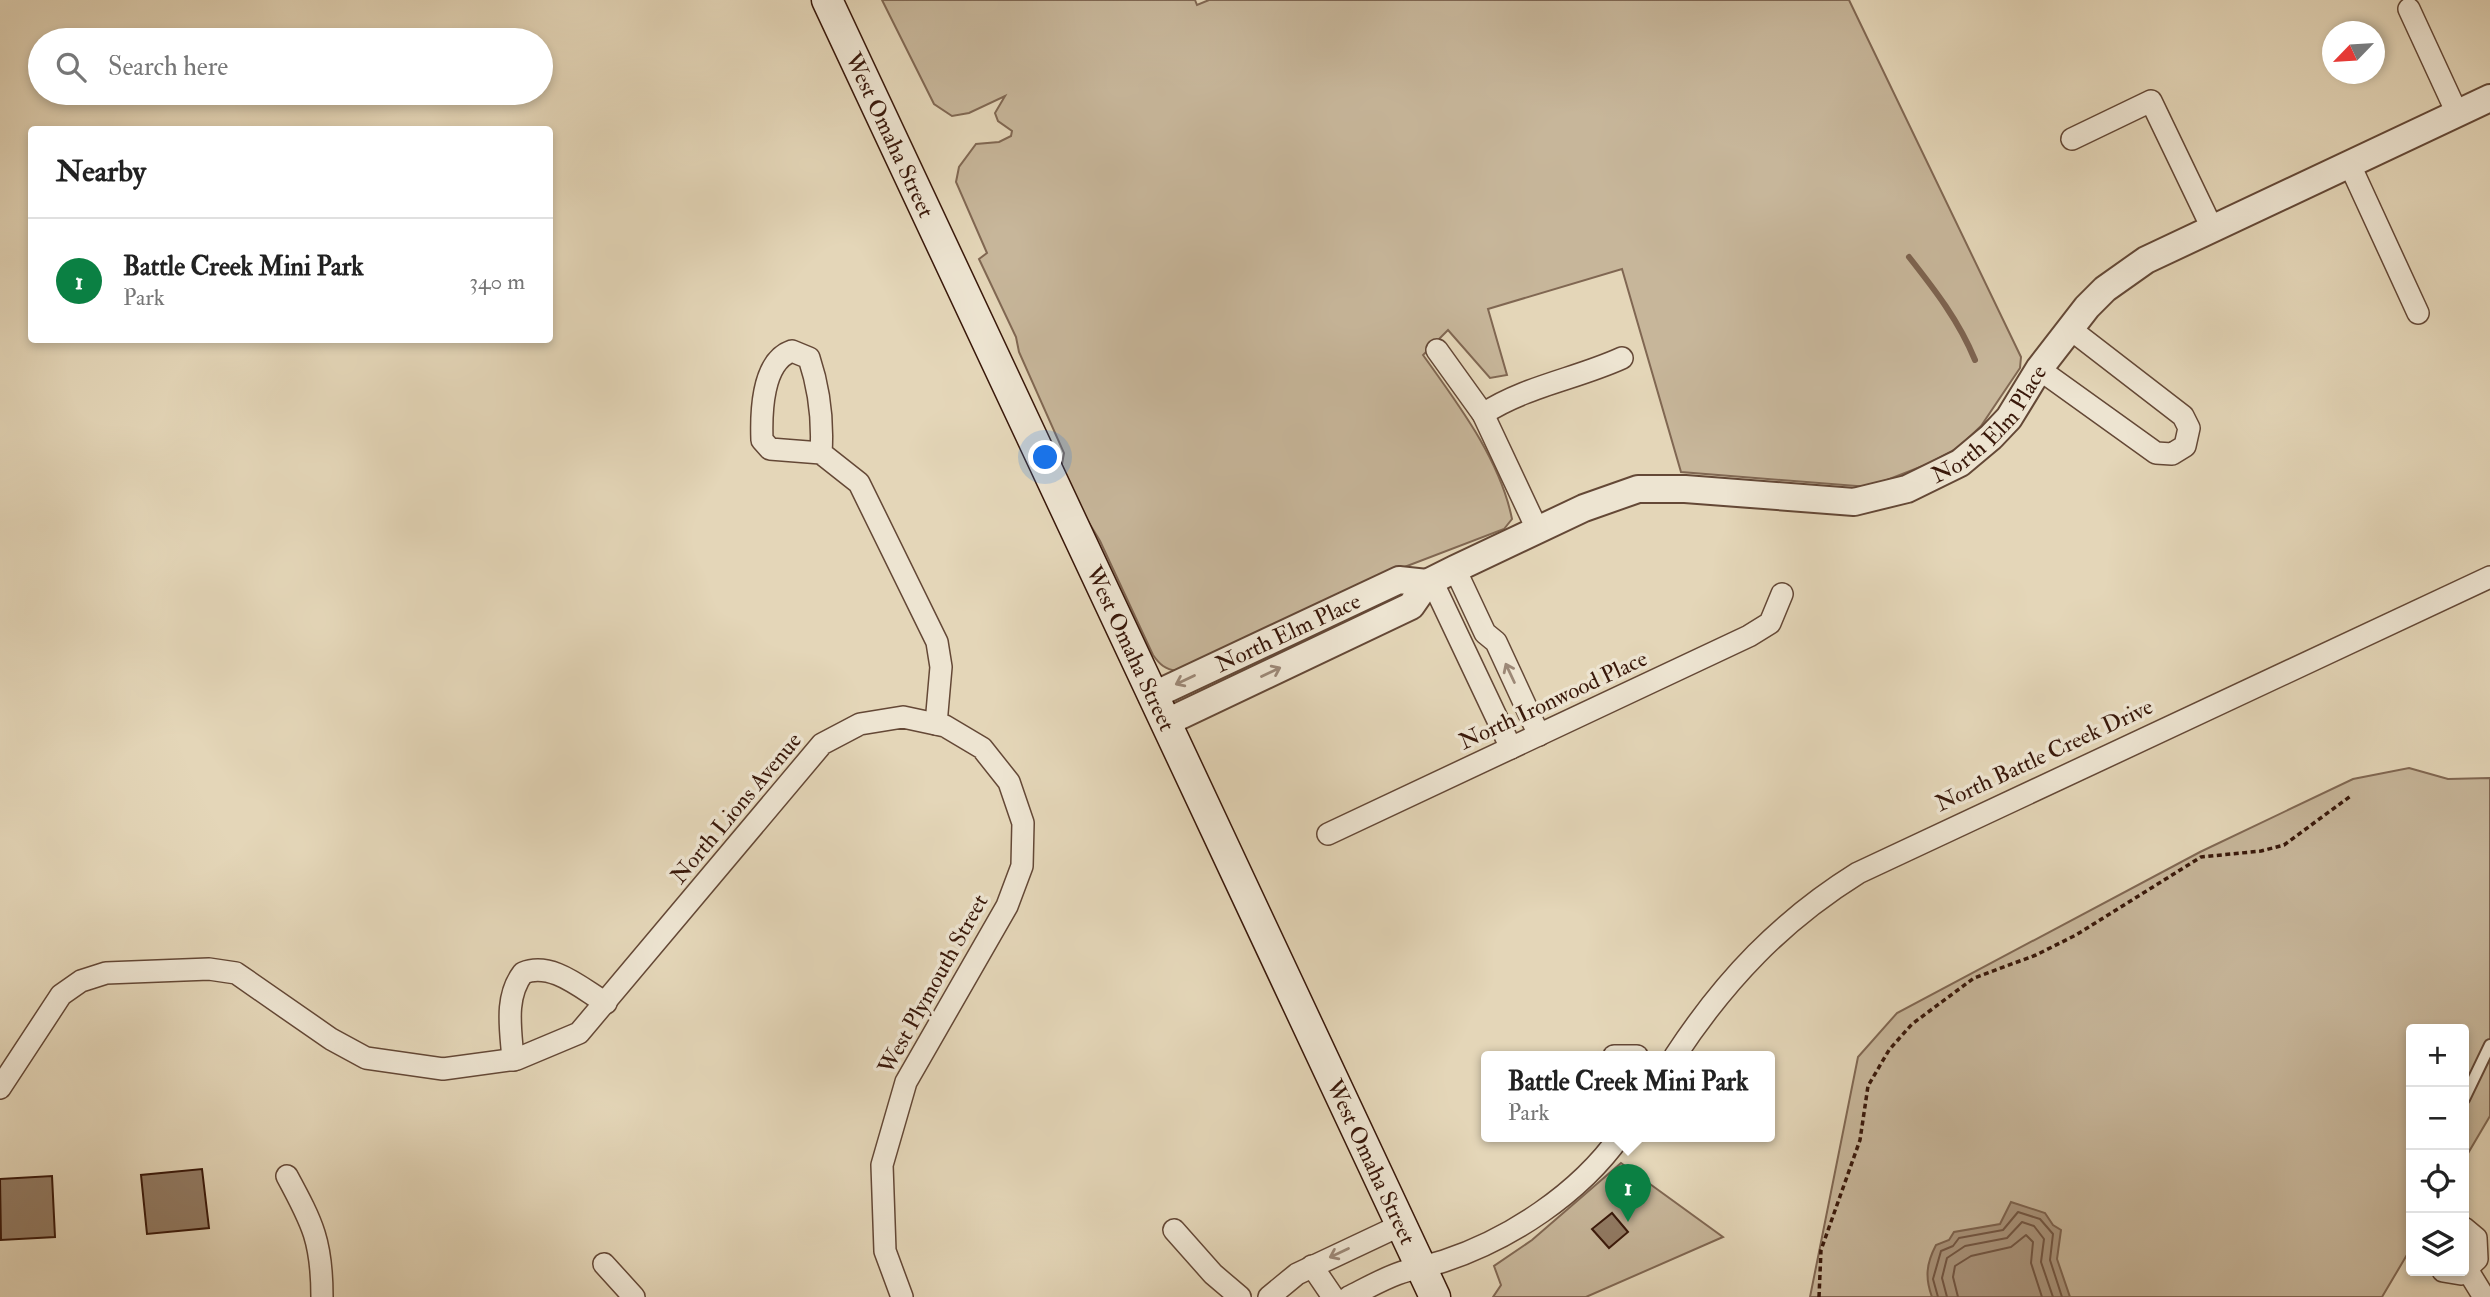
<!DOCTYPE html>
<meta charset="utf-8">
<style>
:root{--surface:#fff;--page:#f6f6f6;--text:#222;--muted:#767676;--line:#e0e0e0;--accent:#0b8043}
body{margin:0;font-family:"IM FELL Double Pica",serif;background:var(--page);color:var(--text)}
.controls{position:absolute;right:21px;bottom:21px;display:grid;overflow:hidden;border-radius:7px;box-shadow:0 4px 10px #0003}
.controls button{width:63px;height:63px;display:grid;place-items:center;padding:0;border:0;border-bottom:2px solid var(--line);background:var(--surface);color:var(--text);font:35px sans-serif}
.compass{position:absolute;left:2322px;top:21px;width:63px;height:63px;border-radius:50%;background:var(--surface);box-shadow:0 4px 10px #0003;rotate:245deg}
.you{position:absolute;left:1046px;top:458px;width:24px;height:24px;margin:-18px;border:5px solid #fff;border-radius:50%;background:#1a73e8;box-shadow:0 0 0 10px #1a73e833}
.badge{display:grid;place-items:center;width:46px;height:46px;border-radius:50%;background:var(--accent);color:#fff;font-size:23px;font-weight:700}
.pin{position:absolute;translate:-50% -58px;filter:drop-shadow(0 2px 4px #0008)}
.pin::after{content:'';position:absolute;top:37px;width:24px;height:21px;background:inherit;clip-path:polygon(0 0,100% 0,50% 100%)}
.popup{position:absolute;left:1481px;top:1051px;width:294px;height:91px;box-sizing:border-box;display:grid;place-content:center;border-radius:7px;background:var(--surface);filter:drop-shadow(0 2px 5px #0005);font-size:23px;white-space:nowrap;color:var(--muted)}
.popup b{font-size:26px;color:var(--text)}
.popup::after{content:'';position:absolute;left:50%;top:100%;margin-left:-14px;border:14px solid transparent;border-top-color:var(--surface)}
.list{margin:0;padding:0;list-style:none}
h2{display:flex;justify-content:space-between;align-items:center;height:91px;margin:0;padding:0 28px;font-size:30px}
h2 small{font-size:23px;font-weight:400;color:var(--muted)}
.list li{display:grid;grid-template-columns:46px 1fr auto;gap:21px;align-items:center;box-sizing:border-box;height:126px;padding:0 28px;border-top:2px solid var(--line)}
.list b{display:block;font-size:26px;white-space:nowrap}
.list p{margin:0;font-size:23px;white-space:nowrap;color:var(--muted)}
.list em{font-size:23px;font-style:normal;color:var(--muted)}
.icon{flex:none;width:38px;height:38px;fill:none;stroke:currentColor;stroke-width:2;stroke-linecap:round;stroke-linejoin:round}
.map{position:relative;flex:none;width:2490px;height:1297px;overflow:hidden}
.search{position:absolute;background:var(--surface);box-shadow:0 4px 10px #0003;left:28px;top:28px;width:525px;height:77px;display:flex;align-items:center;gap:18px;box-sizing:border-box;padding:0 24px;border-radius:38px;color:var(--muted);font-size:26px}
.panel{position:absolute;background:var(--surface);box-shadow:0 4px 10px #0003;left:28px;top:126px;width:525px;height:217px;border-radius:7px}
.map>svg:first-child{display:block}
</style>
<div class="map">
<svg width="2490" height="1297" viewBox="0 0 2490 1297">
<rect width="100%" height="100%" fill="#e4d6b8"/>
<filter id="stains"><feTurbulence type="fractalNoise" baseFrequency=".00286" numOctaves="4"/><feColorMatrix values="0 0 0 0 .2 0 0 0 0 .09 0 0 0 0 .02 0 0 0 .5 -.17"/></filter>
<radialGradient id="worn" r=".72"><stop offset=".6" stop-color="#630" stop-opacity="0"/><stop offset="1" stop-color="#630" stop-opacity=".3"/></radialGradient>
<!-- green -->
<g fill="#c7b69a" stroke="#806752" stroke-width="2">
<path d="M882,0H1195L1197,5L1209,0H1849L2021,357L2020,368L1981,426L1958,448L1928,464L1869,487L1681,472L1622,269L1488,309L1507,375L1490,378L1448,330L1423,355C1458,404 1500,459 1512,519L1504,529L1394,571L1177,671C1165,669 1160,665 1153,655L1100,541L1060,475L1064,453L1019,352L1016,337L979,259L987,253L956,182L959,167L976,144L999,142L1011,136L1012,131L998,121L995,113L1005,96L969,113L952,116L934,104Z"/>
<polygon points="2409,768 2448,779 2490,778 2490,1116 2464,1160 2464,1029 2411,1029 2411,1248 2382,1297 1810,1297 1858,1057 1897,1013 2200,852 2353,779"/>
<polygon points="1621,1163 1723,1237 1586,1297 1493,1297 1501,1285 1494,1266 1532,1240"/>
</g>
<!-- water -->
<path fill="#aa957d" stroke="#7d634f" stroke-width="2" d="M2011,1202L2045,1213L2053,1225L2061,1230L2057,1259L2070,1297H1932C1925,1278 1926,1264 1936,1245L1949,1240L1954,1232L2000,1224Z"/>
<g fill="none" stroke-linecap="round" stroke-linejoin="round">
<!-- shore -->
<g stroke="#725644" stroke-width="2">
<polyline points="1938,1297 1933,1279 1941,1251 1953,1246 1959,1238 2003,1230 2018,1212 2040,1219 2053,1234 2050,1260 2062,1297"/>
<polyline points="1947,1297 1942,1278 1947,1258 1965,1246 2007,1238 2022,1222 2034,1226 2044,1239 2041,1262 2053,1297"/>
<polyline points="1958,1297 1953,1277 1955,1266 1971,1256 2011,1247 2026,1235 2033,1242 2031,1263 2042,1297"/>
</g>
<!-- stream -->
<path stroke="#7d634f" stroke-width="6" d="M1909,257C1935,290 1959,321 1975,360"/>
</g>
<!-- building -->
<g fill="#927b64" stroke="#39180a" stroke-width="2">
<polygon points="202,1169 209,1228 147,1234 141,1175"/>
<polygon points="52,1176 55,1237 1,1240 0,1179"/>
<polygon points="1612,1213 1628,1232 1609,1248 1592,1229"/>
</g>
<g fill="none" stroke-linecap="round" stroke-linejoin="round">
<defs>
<polyline id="service" points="2464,1099 2490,1045"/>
<g id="minor">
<polyline points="2409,9 2457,113"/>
<polyline points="2072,139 2151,101 2212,228"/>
<polyline points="2349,163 2418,313"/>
<polyline points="1437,350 1483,414 1538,531"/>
<polyline points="2039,369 2156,453 2172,454 2185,446 2189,428 2183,416 2069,328"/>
<path d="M1483,414C1526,386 1576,379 1622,358"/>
<path d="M821,453C823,422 819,388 809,358L792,351C762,361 761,413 762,440L770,449L821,453L859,483L937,642L941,667L936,724"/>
<polyline points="1455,569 1485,633 1496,642 1539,735"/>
<polyline points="1432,581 1511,748"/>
<polyline points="1328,834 1749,636 1770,623 1782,594"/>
<polyline points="1614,1056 1637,1056"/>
<path d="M1675,1056C1725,980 1781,921 1858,873L2490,577"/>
<path d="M513,1060C511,1030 504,998 523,973C552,961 582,989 606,1003"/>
<polyline points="0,1088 61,995 81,981 106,973 209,969 236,973 331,1039 366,1058 443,1069 517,1059 579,1033 822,744 860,724 903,717 945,726 982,748 1009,782 1023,823 1022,866 1007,906 906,1082 882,1165 885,1251 902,1297"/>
<path d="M287,1176C313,1224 322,1242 322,1297"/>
<polyline points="1174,1230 1213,1274 1240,1297"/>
<polyline points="604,1264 634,1297"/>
<polyline points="1312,1266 1333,1297"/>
<polyline points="2443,1271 2461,1274 2477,1259 2476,1238 2464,1228"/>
<polyline points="2468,1271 2484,1297"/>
<polyline points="1269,1297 1297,1274 1401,1225"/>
<path d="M1349,1297C1365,1289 1381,1280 1397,1274C1412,1268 1428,1266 1444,1261C1510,1239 1579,1194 1620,1136"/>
</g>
<g id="tertiary">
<path id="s1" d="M1152,696L1399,580L1427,583"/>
<path id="s2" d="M1165,723L1411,606L1427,583L1455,569L1584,508L1638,489H1685L1854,502L1907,489L1960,463L1991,437L2009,418L2039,369L2087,307L2105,289L2146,260L2490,98"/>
</g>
<g id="secondary">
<path id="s3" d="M827,0L1435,1297"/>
</g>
</defs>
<!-- service casing -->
<use href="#service" stroke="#644836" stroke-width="14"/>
<!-- minor casing -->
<use href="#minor" stroke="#644836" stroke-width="24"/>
<!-- tertiary casing -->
<use href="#tertiary" stroke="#644836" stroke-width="30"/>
<!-- secondary casing -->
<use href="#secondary" stroke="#39180a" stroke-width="33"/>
<!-- path -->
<polyline stroke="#39180a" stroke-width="3.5" stroke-dasharray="5 3.5" stroke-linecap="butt" points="1819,1297 1821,1250 1860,1140 1868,1086 1889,1050 1912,1024 1974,978 2036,955 2076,935 2201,857 2261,851 2284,845 2352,795"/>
<!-- service -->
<use href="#service" stroke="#ede4d1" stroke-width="10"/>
<!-- minor -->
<use href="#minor" stroke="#ede4d1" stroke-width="21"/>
<!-- tertiary -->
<use href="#tertiary" stroke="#ede4d1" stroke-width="26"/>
<!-- secondary -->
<use href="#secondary" stroke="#ede4d1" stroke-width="30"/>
</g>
<!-- one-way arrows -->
<defs><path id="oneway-shaft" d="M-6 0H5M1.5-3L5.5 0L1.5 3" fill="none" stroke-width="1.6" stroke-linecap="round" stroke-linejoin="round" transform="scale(1.75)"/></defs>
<g stroke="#9c8877">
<use href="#oneway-shaft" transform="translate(1271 672) rotate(-25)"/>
<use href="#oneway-shaft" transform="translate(1510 673) rotate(-115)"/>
<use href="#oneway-shaft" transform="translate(1185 680) rotate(155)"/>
<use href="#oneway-shaft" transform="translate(1339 1253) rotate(155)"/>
</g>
<g text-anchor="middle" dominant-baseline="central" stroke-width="7" stroke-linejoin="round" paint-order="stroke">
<!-- street labels -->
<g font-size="23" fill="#39180a" stroke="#ede4d1">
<text stroke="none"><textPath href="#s3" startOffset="149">West Omaha Street</textPath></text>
<text stroke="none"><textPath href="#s2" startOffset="910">North Elm Place</textPath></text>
<text stroke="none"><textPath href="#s1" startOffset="150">North Elm Place</textPath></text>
<text stroke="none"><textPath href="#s3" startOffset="716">West Omaha Street</textPath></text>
<text transform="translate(1553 700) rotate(-25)">North Ironwood Place</text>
<text transform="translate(2044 755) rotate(-25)">North Battle Creek Drive</text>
<text transform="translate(736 808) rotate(-50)">North Lions Avenue</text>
<text transform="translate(933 984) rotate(-61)">West Plymouth Street</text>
<text stroke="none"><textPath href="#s3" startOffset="1283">West Omaha Street</textPath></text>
</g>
</g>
<rect width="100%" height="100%" filter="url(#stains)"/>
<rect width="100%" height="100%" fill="url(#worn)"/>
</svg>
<div class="controls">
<button>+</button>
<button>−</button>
<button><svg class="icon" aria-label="locate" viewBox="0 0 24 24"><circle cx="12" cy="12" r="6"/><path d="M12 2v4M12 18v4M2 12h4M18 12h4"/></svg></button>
<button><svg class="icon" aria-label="layers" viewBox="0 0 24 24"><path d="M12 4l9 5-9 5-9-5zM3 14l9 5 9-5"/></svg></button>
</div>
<svg class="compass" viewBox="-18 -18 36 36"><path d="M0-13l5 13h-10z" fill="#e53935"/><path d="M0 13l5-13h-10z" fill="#767676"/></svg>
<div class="you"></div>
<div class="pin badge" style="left:1628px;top:1222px">1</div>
<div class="popup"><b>Battle Creek Mini Park</b>Park</div>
<div class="search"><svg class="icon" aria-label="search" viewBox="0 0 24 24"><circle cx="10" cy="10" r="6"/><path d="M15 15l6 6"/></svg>Search here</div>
<section class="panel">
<h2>Nearby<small></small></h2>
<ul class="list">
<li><span class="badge">1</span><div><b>Battle Creek Mini Park</b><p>Park</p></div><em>340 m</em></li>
</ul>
</section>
</div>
